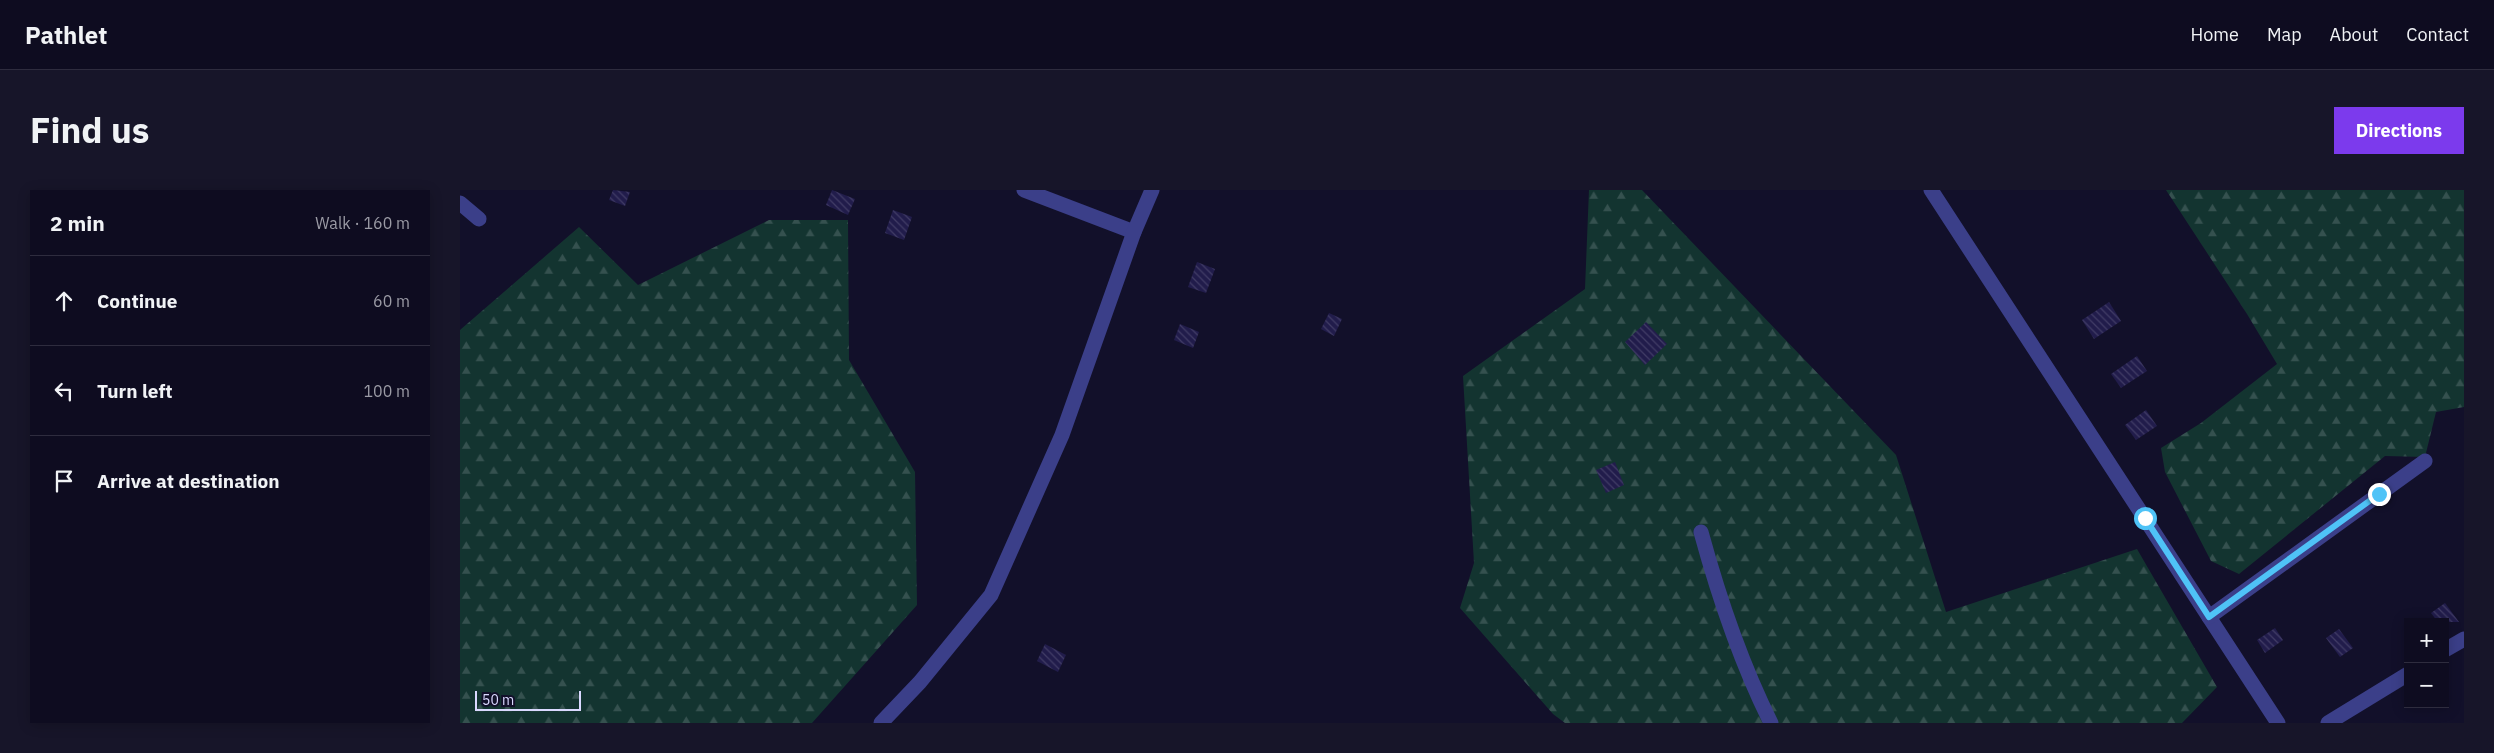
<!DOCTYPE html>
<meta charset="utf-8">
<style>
:root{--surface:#0e0c20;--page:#171529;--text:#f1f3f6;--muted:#9b9ba5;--line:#2e2c3e;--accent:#7c3aed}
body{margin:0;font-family:"IBM Plex Sans",sans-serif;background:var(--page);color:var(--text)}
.controls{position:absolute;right:15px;bottom:15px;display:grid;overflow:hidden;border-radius:0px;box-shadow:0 2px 12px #0003}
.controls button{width:45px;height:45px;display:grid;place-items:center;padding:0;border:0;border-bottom:1px solid var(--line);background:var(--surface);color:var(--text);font:25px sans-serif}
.scale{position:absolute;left:15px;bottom:12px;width:106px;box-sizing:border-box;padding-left:5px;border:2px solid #dad9ff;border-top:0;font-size:14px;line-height:18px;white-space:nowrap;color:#dad9ff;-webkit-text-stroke:4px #12102a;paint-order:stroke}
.stop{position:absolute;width:15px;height:15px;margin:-11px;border:4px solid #4fc3f7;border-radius:50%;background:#fff}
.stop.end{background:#4fc3f7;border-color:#fff;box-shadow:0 1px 5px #0008}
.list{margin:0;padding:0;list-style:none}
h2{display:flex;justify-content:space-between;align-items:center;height:65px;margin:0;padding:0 20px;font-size:21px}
h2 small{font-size:16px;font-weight:400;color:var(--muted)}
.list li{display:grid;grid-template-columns:32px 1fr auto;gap:15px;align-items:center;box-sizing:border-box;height:90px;padding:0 20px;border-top:1px solid var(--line)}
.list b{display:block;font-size:19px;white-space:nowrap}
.list em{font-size:16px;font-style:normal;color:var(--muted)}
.icon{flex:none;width:28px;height:28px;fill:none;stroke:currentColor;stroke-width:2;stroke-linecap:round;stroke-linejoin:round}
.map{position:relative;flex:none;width:2004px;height:533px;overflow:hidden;border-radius:0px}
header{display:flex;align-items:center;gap:30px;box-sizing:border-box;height:70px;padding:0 25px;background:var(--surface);border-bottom:1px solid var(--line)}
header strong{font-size:24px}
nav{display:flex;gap:28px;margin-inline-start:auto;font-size:18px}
.intro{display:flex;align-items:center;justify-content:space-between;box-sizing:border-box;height:120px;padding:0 30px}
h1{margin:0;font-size:35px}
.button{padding:12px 22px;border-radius:0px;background:var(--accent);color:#fff;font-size:18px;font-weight:700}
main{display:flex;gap:30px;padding:0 30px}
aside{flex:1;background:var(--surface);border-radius:0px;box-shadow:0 2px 12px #0003}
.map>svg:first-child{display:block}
</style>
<header>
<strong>Pathlet</strong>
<nav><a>Home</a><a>Map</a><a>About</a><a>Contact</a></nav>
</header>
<div class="intro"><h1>Find us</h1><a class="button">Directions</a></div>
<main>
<aside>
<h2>2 min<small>Walk · 160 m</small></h2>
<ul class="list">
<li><svg class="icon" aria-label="ahead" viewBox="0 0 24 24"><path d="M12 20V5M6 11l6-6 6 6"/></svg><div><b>Continue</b></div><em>60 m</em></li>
<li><svg class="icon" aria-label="left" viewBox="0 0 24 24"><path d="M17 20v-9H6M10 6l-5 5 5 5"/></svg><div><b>Turn left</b></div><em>100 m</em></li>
<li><svg class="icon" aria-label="arrive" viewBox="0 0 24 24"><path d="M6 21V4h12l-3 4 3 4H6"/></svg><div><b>Arrive at destination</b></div></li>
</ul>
</aside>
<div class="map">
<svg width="2004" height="533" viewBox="0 0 2004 533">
<defs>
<pattern id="forest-firs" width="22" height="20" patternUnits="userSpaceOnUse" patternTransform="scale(1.25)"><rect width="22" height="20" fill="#133430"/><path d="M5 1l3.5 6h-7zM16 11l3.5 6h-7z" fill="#35514f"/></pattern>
<pattern id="building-back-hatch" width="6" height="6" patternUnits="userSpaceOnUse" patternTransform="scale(1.25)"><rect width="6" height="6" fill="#211c4b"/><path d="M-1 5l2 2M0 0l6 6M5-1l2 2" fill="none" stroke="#413c66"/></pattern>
</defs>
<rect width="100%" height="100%" fill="#12102a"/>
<!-- forest -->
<g fill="url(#forest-firs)">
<polygon points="1129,0 1182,0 1436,265 1486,422 1677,359 1757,497 1722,533 1105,533 1093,524 1000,418 1014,373 1003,186 1125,99"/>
<polygon points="1706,0 2004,0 2004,217 1976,222 1965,267 1925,266 1779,384 1751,371 1705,282 1701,258 1741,233 1817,174 1787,124"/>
<polygon points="309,30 388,30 389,170 455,282 457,415 352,533 0,533 0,140 119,37 178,95"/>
</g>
<!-- building -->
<g fill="url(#building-back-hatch)">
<polygon points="153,0 170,2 165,16 149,10"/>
<polygon points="372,0 395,9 388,25 366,15"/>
<polygon points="433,20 452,27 444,50 425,43"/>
<polygon points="737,72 755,79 746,103 728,97"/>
<polygon points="1649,112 1661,131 1634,149 1622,130"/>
<polygon points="869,123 882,129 874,146 861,139"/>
<polygon points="1186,132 1207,154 1185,175 1165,152"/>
<polygon points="720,134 739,142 733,158 714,150"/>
<polygon points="1677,166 1687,181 1661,198 1651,184"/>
<polygon points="1686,220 1697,236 1676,250 1665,235"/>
<polygon points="1155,272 1164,295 1146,303 1136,280"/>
<polygon points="1985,413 1999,432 1978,432 1971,423"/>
<polygon points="1815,438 1823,450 1805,463 1797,450"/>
<polygon points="1879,439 1893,458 1880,467 1866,448"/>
<polygon points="585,454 606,465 598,482 577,471"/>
</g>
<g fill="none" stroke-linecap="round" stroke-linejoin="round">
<!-- minor -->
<g stroke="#3b3f89" stroke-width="15">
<polyline points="564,0 674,42"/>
<polyline points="1471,0 1818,533"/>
<polyline points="0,13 19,29"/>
<path d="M1241,342C1259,408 1280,471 1311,533"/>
<polyline points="1749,427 1965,271"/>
<polyline points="1985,460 2004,449"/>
<polyline points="421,533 460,492 531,405 602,245 674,42 692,0"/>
<polyline points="1868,533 1948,484"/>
</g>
</g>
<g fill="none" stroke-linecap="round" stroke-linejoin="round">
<!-- route -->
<polyline stroke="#4fc3f7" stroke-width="6" points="1685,328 1749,427 1919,304"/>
</g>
</svg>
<div class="controls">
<button>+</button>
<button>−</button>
</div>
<div class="scale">50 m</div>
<div class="stop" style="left:1685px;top:328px"></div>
<div class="stop end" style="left:1919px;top:304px"></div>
</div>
</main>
